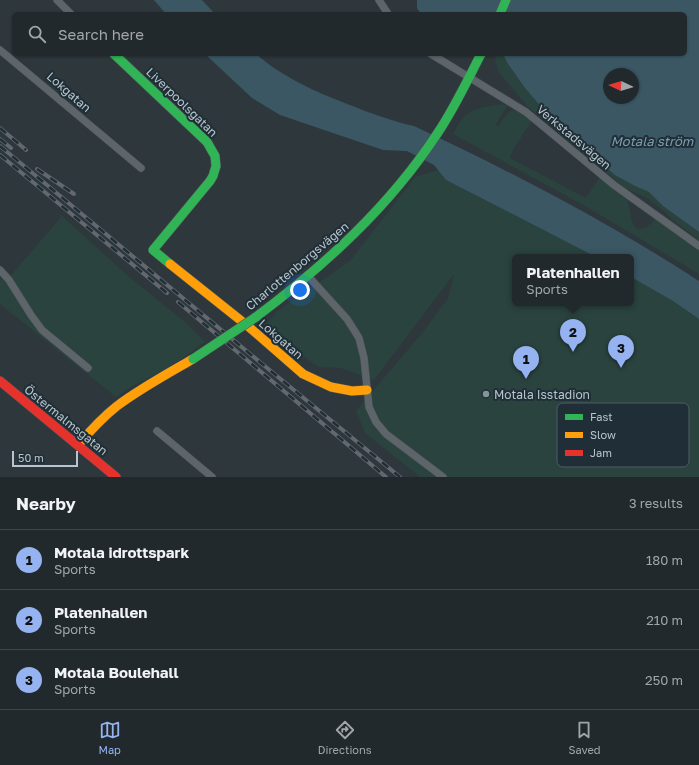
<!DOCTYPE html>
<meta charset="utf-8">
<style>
:root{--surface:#22292d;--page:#2e3539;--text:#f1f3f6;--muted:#a2a6aa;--line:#3f4549;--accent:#95b2f1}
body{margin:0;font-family:"Golos Text",sans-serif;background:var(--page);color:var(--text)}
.compass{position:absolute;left:603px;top:68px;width:36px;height:36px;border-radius:50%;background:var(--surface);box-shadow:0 1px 3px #0004;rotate:274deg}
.scale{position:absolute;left:12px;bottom:10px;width:66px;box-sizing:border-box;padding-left:4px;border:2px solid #b8c5cc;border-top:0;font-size:11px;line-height:14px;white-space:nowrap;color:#b8c5cc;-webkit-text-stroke:3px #202f37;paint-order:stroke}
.you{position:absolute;left:300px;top:290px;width:14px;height:14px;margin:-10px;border:3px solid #fff;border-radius:50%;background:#1a73e8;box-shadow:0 0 0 6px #1a73e833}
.badge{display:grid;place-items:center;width:26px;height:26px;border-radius:50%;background:var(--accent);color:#111;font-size:13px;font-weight:700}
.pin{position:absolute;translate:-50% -33px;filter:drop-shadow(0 1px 2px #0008)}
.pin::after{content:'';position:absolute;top:21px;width:14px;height:12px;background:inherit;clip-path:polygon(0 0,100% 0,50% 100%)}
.popup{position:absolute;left:512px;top:254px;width:122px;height:52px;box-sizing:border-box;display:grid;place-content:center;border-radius:6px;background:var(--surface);filter:drop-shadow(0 1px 3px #0005);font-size:13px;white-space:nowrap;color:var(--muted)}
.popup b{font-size:15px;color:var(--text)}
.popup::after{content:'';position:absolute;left:50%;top:100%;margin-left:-8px;border:8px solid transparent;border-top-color:var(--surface)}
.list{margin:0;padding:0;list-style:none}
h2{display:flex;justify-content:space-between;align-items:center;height:52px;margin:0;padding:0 16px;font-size:17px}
h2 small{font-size:13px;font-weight:400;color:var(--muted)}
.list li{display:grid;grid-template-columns:26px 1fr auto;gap:12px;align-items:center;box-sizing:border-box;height:60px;padding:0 16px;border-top:1px solid var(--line)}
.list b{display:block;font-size:15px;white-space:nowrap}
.list p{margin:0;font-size:13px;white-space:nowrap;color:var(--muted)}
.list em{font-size:13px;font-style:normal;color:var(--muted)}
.icon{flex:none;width:22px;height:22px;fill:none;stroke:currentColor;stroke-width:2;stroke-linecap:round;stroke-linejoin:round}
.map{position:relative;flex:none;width:699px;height:477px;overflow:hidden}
.search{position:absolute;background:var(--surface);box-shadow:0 1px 3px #0004;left:12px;right:12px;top:12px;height:44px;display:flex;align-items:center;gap:10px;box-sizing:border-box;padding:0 14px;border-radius:6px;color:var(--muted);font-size:15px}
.sheet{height:232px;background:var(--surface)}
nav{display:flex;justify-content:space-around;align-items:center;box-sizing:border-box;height:56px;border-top:1px solid var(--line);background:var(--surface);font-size:11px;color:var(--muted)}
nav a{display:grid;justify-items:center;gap:2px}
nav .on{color:var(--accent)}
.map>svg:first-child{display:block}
</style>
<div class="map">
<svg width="699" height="477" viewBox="0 0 699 477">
<rect width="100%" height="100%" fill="#2d373c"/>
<!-- green -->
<g fill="#2a433f">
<polygon points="496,54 503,54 508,64 525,88 555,123 635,186 649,192 663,206 699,232 699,240 673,220 659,207 645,197 626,189 529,108 499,73 495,60"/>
<path d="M503,104L507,106L495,126L499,125C513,104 513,108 532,121L514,148L510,158L586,198L600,177L628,200C631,218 633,244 655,219L699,250V274L583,205L453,134C456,129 459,123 463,118C473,107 489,106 503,104Z"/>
<polygon points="438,170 446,180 596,257 515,257 515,303 631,303 631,277 673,301 699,319 699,477 420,477 365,433 356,411 426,328 448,298 454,274 374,380 340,368 319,367 263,329 276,312 350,261 415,177"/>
<polygon points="62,216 127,275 185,322 205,342 170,367 132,386 116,397 0,304 0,277 5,282"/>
</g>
<!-- water -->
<g fill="#3b5764" fill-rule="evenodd">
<polygon points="154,0 202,0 215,14 166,14"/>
<path d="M417,0H699V232L663,206L649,192L635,186L615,175L555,123L525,88L508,64L503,54H685V14H421L417,8ZM609,74H633V98H609Z"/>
<path d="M205,54H256C288,82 329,97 368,112C383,117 398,123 414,126C512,172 608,222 699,281V319L673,301L631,277V257H596L446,180L434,165L407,151L383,150L280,115L252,98Z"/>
</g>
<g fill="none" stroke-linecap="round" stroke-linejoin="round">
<defs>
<g id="street">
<polyline points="57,0 71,14"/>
<polyline points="379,0 388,14"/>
<polyline points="0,50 141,168"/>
<polyline points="431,54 526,112 614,185 699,246"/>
<polyline points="0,270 9,280 31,315 42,330 88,368"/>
<polyline points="308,276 347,319 359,338 364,358 369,407 376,422 386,434 443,477"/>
<polyline points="157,431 212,477"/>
</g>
<g id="fast">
<polyline points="500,14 506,0"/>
<polyline points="114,54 207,142 215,156 216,166 213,176 210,181 153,250 170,264"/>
<path d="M256,317C325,265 389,207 437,134C454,109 467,81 481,54"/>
</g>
<g id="slow">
<polyline points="170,264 249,327 303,374 331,387 352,391 367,390"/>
<path d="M78,445C90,431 103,417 117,406C141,388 167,374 193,359"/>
</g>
<polyline id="jam" points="0,381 116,477"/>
</defs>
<!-- street casing -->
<use href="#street" stroke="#4b5256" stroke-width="8"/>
<!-- fast casing -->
<use href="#fast" stroke="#4b5256" stroke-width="10"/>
<!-- slow casing -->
<use href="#slow" stroke="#4b5256" stroke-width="10"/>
<!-- jam casing -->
<use href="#jam" stroke="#4b5256" stroke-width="10"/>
<!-- street -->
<use href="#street" stroke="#5d656a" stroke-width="7"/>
<!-- fast -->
<use href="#fast" stroke="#30b455" stroke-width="9"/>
<!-- slow -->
<use href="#slow" stroke="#ff9f0a" stroke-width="9"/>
<!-- jam -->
<use href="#jam" stroke="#e5322d" stroke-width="9"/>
<defs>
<g id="rail">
<polyline points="0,128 26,150"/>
<polyline points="0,139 11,148"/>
<polyline points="0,146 261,363 400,477"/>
<polyline points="0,155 167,293"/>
<polyline points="37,169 74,194"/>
<polyline points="178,302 386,477"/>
</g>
</defs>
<!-- rail casing -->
<use href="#rail" stroke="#62686d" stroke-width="4"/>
<!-- rail -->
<use href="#rail" stroke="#202f37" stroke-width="2.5" stroke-dasharray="8" stroke-linecap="butt"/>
<defs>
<polyline id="fast-bridge" points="193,359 256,317"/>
</defs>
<!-- fast-bridge casing -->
<use href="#fast-bridge" stroke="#4b5256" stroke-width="10" stroke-linecap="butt"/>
<!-- fast-bridge -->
<use href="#fast-bridge" stroke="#30b455" stroke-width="9"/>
</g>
<!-- markers -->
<circle fill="#87939a" stroke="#202f37" stroke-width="1.5" cx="486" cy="394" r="4"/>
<g text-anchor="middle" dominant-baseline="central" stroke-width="4" stroke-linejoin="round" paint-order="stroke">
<!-- street labels -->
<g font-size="12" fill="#b8c5cc" stroke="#202f37">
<text transform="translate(69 92) rotate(41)">Lokgatan</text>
<text transform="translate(182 102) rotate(44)">Liverpoolsgatan</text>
<text transform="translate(574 137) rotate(40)">Verkstadsvägen</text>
<text transform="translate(297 266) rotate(-40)">Charlottenborgsvägen</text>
<text transform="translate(281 339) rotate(41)">Lokgatan</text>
<text transform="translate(66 420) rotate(39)">Östermalmsgatan</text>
</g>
<!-- poi labels -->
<g font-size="12" fill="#b8c5cc" stroke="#202f37" text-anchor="start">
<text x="494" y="394">Motala Isstadion</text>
</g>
<!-- water labels -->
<g font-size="13" font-style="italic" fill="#7a9dad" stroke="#202f37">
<text x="652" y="141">Motala ström</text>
</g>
</g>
<!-- legend -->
<rect x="557" y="403" width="132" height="64" rx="6" fill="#202f37" stroke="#4e5c64" stroke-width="1"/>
<rect x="565" y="414" width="18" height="6" fill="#30b455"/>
<rect x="565" y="432" width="18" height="6" fill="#ff9f0a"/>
<rect x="565" y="450" width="18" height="6" fill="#e5322d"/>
<g font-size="11" fill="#b8c5cc">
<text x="590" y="421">Fast</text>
<text x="590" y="439">Slow</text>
<text x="590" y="457">Jam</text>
</g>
</svg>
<svg class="compass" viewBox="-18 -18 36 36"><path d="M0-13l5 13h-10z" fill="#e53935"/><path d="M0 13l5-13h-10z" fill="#a2a6aa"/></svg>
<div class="scale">50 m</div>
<div class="you"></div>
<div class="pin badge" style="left:526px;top:379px">1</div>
<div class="pin badge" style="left:573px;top:352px">2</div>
<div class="popup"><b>Platenhallen</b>Sports</div>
<div class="pin badge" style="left:621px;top:368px">3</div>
<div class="search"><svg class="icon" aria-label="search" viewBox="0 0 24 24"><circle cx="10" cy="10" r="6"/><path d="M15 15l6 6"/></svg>Search here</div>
</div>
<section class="sheet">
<h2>Nearby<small>3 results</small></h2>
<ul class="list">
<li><span class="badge">1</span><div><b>Motala idrottspark</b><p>Sports</p></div><em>180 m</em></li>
<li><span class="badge">2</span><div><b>Platenhallen</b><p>Sports</p></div><em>210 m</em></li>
<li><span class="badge">3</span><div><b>Motala Boulehall</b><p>Sports</p></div><em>250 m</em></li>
</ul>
</section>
<nav>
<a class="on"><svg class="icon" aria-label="map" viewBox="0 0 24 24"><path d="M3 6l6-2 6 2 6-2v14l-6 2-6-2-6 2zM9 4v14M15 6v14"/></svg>Map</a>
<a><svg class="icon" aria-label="directions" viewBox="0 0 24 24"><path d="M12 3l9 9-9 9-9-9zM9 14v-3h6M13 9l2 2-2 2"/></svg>Directions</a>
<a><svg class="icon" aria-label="saved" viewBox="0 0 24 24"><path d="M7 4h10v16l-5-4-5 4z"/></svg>Saved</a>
</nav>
